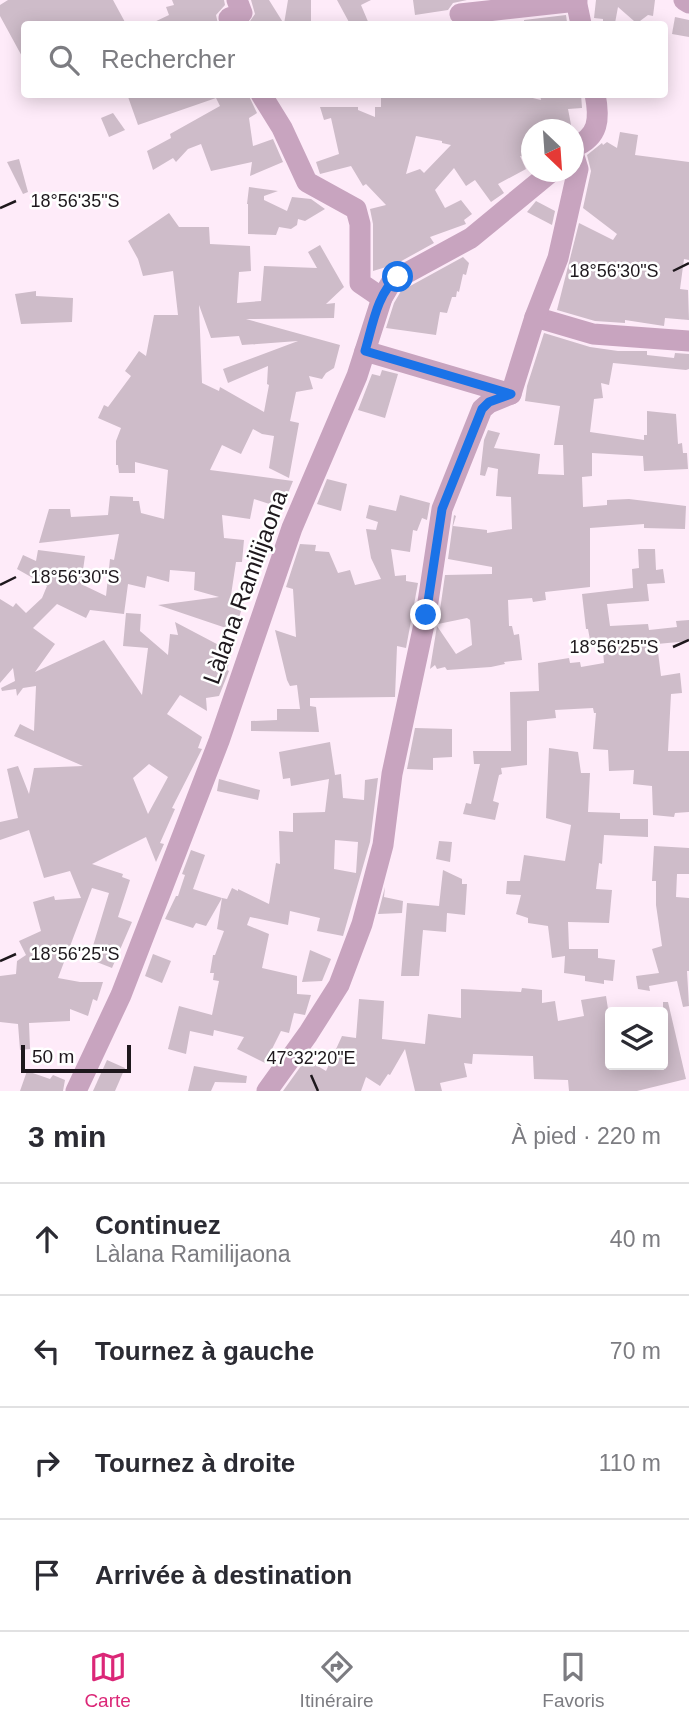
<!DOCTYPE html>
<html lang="fr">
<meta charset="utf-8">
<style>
:root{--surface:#fff;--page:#f7f7f7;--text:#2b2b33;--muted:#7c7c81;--line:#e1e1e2;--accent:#db2777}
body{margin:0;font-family:Helvetica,sans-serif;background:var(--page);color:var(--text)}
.controls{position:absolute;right:21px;bottom:21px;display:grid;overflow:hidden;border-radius:7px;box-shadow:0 4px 18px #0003}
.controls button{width:63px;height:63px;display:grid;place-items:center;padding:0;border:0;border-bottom:2px solid var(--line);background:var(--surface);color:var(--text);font:35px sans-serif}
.compass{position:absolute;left:521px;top:119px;width:63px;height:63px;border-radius:50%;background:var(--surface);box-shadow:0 4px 18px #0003;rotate:155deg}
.scale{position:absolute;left:21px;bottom:18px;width:110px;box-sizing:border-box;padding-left:7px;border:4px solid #1e181d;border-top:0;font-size:19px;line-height:24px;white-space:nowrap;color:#1e181d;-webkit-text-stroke:5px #fff;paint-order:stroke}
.stop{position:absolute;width:21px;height:21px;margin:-16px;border:5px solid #1a73e8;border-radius:50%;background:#fff}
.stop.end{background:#1a73e8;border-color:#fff;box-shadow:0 2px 7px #0008}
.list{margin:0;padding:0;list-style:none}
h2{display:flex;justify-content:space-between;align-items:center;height:91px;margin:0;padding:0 28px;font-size:30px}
h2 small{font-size:23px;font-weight:400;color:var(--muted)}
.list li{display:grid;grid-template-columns:46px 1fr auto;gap:21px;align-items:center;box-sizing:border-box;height:112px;padding:0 28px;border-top:2px solid var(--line)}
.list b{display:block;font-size:26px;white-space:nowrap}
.list p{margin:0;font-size:23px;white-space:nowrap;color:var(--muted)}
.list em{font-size:23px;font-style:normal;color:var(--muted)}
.icon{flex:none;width:38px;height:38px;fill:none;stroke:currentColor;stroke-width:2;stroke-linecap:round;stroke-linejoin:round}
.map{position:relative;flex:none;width:689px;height:1091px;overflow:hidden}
.search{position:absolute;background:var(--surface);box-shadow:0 4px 18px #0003;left:21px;right:21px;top:21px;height:77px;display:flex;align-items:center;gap:18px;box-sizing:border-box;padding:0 24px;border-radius:7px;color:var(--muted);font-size:26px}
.sheet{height:539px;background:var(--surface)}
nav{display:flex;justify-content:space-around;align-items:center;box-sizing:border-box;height:98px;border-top:2px solid var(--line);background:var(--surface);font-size:19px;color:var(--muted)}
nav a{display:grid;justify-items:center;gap:4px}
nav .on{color:var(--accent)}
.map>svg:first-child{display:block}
</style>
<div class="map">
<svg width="689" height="1091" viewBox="0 0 689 1091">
<rect width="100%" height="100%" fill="#feebf9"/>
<!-- building -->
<g fill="#cebcc9" fill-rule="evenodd">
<polygon points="8,0 113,0 126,24 24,24 24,60 0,16 0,5"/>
<polygon points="172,0 224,0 225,5 216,15 218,24 150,24 169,15 166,7 174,5"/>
<polygon points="251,0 269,0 284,24 248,24 255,14"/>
<polygon points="288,0 311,0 311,24 284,24"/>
<polygon points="337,0 371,0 361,5 369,24 350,24"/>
<polygon points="413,0 467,0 453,3 448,10 415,15"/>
<polygon points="596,0 655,0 653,16 648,15 640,21 634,21 618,7 615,23 603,21 603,19 594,18"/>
<polygon points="566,15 567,22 557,24 524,24 524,20"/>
<polygon points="675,17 689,20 689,37 672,34"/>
<polygon points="127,94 248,94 257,113 249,118 253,146 273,139 283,162 250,176 252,162 211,171 201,144 188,149 176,162 173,158 153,170 147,151 171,138 170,134 220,106 216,98 138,125"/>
<path d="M414,94H516L541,100L540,94H581L582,108L568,109L572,130H531V158L520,156L526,169L498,184L504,193L491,202L475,180L466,186L454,168L435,190L445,208L461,200L472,214L464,220L466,224L430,237L434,243L396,264L373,271V224L370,209L386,205L366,184L363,186L351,166L320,174L316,162L339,154L331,118L324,120L320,107H358V110L375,117V107H381V96ZM416,136L442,141V143L451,145L424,173L420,169L406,174Z"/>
<polygon points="113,113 125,130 109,137 101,118"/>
<polygon points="620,132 638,135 635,155 689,162 689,260 684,259 680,289 688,290 689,320 665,318 664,326 625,320 625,323 595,321 557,310 579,223 613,240 617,234 583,208 591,171 587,155 602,143 603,145 607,142 617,148"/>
<polygon points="19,159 28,192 23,194 7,162"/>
<polygon points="249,187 278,191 264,196 264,200 287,211 292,197 311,199 325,209 305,221 298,219 297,225 291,229 279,227 276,235 248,234 248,204 247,204"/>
<polygon points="536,201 555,211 552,225 527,212"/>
<path d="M169,213L179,227H209L210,244L250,246L251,271L239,272L237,303L261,301L264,266L317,268L308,252L320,245L344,287L326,304L335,303L334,318L246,319L340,345L334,368L326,373L322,379L309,376L313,389L296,392L290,421L299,423L289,478L269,468L274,436L262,434L253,429L241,454L222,445L210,470L293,481L282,508L254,499L250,519L222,515L224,538L244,540L242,562H236L231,595L245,598L235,631L158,605L219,597L194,590L195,572L170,570L169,582L147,576L145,588L128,584L124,614L90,610L86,618L57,604L33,628L55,644L35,672L104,640L142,695L148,648L123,646L126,613L141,614L140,631L168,655L170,634L178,635L175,622L232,652L227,670L229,671L219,696L206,698L207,711L180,695L167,714L202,737L198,748L202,749L172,808L175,809L160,843L164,844L156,862L146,837L92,864L123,874L122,877L130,880L118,917L132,922L112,968L89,959L109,893L92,888L58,978L80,982H103L97,1001L93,999L88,1016L70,1009V1021L29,1023L30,1049L20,1050L18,1024L0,1022V976L16,974L17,961L26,955L19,941L41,931L33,902L54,896L55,900L81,898L70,871L44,878L29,830L0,840V822L18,818L7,769L18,766L29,794L34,768L83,766L14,736L20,724L34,731L36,686L23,688L17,696L16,689L2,691L1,688L15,681L13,668L0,683V599L13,607L16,603L26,613L42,598L47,586L17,569L23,555L36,561L38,550L85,556L81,584L106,596L110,559L114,560L119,534L39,543L49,509H70L71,517L108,515L110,496L133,497V501H139L141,513L164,519L168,470L135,462V473H119L118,465H116V441L121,428L98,418L104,405L108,407L131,376L125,371L139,351L146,356L154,315H178L173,271L143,276L138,259L128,241ZM199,305L211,338L239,336L242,345L298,341L223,369L228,383L268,366L267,384L269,385L264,412L220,387L219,391L202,383ZM149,764L168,777L148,814L133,778Z"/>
<polygon points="463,257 469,263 466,275 463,274 459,292 457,291 456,297 452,297 447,313 440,312 436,335 386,328 394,303 401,291"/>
<polygon points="36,291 36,296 73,298 72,322 21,324 15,294"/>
<polygon points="544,333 590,347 618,351 647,351 647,355 674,358 675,353 689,354 689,369 686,370 613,363 609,385 601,383 603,398 594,399 590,432 644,440 644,435 647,435 647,411 676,414 678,444 682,443 683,453 687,453 688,469 644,471 643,456 592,453 592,476 582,477 583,507 607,505 607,500 629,499 686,506 685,529 644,528 644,524 590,528 590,587 545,592 546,600 533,602 532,598 508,600 509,626 512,626 514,635 519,634 522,660 504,662 505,664 491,667 447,670 445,667 437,669 435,665 430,669 437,626 456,654 472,645 470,620 467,618 438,624 445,575 492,574 492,567 448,559 454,515 456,516 453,526 487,530 487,533 512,529 511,497 496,496 498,469 488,467 485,476 480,475 484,440 488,430 500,433 494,448 540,454 538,474 564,475 563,445 554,445 560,406 525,401 527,386"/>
<polygon points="382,370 398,374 385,418 358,410 372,374 380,376"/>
<polygon points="327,479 347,484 341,511 317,504"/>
<polygon points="400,495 430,503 427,520 422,518 417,531 413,530 410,552 391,549 395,576 406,575 406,581 418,583 406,648 397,646 395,697 310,698 310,706 316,707 319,732 251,731 251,721 277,720 277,709 300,709 297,685 290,686 287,680 275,630 296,637 293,589 286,587 300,544 316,545 315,551 329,552 338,573 350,570 355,585 381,579 371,558 366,529 376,530 378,522 366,518 369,505 396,511"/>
<polygon points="638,549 655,549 656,570 663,569 665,583 647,584 649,601 607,604 610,626 648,624 649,630 677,627 676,621 689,620 689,641 657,644 661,676 680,673 682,693 671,694 668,751 689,751 689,812 675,813 674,817 653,815 652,786 633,784 634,770 609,771 608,750 593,749 596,713 594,713 593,708 555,710 556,718 527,721 527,765 501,768 502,774 499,775 493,801 499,803 495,820 463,814 466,803 471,804 480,764 474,764 473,751 511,751 510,692 539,691 538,663 569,658 570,663 580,662 581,667 604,663 602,639 590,640 588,629 586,629 582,594 633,588 632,569 639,568"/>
<polygon points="415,728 452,729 452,757 433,758 433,770 407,769"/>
<path d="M330,742L335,775L341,774L343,798L364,800L365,780L378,778L370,842L343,936L317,931L320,918L290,911L288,925L250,917L247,925L269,934L262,968L297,976V994L311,995L305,1015L294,1013L289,1033L281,1031L265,1063L237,1049L244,1037L214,1030L213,1036L190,1031L186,1054L168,1049L179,1006L212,1015L219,981L213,980L214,973H210L213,955H215L224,931L217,929L222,898L227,899L232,888L238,891V889L269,904L276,863L280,864L279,831L293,832V813L325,812L329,779L291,786L290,778L283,779L279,752ZM335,840L358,842L356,873L334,869Z"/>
<polygon points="549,748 578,752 581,773 590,773 588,812 620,813 620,819 648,819 648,837 604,835 602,864 599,863 596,889 612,890 609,923 568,922 569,949 598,949 598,958 615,960 613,981 604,980 604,984 585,981 585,976 564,973 565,956 552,958 548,926 528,923 528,918 516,914 521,895 506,894 507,881 520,881 524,855 565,861 571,825 546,818"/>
<polygon points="219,779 260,790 258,800 217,791"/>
<polygon points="439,841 452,842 450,862 436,859"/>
<polygon points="654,846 689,848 689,874 677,874 676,897 689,898 689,971 687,971 689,1006 683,1007 677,981 649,986 650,991 638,989 636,976 659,973 652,949 662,946 656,905 656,881 652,881"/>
<polygon points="191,850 205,855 193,889 222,898 206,926 196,923 193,928 165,919 176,896 178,896 185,875 182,874"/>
<polygon points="443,870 462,879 462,884 467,884 465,915 447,913 446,932 423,930 419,976 401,976 407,903 439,906"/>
<polygon points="385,887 384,897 403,901 402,913 378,914"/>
<polygon points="310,950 331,959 322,981 302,982"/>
<polygon points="153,954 171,961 162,983 145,976"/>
<polygon points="522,988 542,990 542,1003 555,1001 558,1021 584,1016 581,1000 606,996 608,1009 610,1008 610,1065 663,1065 663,1002 668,1002 686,1079 637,1091 569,1091 568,1080 534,1079 533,1056 473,1054 472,1064 464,1063 467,1077 440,1083 442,1091 415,1091 405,1049 390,1075 388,1074 380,1086 366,1077 361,1091 283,1091 306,1059 326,1071 342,1036 356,1038 359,999 384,1001 382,1039 425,1044 428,1014 461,1018 461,989 521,992"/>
<polygon points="107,1060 125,1068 115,1091 93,1091"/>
<polygon points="194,1066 247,1076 246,1083 215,1082 211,1091 188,1091"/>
<polygon points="27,1071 50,1079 53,1075 65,1080 63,1091 20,1091"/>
</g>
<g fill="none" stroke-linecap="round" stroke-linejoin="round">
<!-- minor -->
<g stroke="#c8a4bf" stroke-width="21">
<polyline points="576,0 581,24"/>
<polyline points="684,0 689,3"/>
<polyline points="460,14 577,1"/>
<polyline points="229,18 242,13 237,0"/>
<polyline points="261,94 282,128 307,182 356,209 360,224 360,283 382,298"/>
<path d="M574,147C599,137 600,119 595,94"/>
<polyline points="535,317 593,334 689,341"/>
<polyline points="365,351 511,394"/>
<polyline points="76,1091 121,995 219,741 292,528 357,376 382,298 392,281 471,238 551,172"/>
<polyline points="267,1091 308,1034 339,985 362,924 383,845 392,774 426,615 442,509 482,409 489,403 511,394 535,317 558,258 578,169 574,156"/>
</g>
</g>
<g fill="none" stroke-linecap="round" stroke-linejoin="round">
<!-- route -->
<path stroke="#1a73e8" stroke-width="9" d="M398,277C377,292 372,328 365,351L511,394L489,402L482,409L442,509L426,615"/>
</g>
<!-- ticks -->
<path fill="none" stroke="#1e181d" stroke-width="2.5" d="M0,208L16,201M673,271L689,263M0,585L16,577M673,647L689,640M0,961L16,954M311,1075L318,1091"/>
<g text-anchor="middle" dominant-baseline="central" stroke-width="5" stroke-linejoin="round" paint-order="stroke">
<!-- street labels -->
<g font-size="24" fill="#1e181d" stroke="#fff">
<text transform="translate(245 587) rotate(-70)">Làlana Ramilijaona</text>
</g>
</g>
<g font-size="18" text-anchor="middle" fill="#1e181d" stroke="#fff" stroke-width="5" stroke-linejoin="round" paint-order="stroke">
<text x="75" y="207">18°56'35"S</text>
<text x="614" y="277">18°56'30"S</text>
<text x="75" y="583">18°56'30"S</text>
<text x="614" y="653">18°56'25"S</text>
<text x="75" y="960">18°56'25"S</text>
<text x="311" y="1064">47°32'20"E</text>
</g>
</svg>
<div class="controls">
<button><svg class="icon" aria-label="layers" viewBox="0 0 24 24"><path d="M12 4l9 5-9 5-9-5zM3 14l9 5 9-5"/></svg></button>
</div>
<svg class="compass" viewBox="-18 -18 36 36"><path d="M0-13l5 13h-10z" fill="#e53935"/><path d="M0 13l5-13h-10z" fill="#7c7c81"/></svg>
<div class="scale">50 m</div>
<div class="stop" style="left:398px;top:277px"></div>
<div class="stop end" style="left:426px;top:615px"></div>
<div class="search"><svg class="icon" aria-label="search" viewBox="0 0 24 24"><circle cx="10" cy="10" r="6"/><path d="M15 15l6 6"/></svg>Rechercher</div>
</div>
<section class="sheet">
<h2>3 min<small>À pied · 220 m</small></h2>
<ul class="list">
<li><svg class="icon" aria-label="ahead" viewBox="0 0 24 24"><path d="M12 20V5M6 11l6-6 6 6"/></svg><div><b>Continuez</b><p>Làlana Ramilijaona</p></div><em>40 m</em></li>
<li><svg class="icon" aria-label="left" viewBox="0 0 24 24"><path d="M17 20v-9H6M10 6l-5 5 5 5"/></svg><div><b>Tournez à gauche</b></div><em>70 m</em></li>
<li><svg class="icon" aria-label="right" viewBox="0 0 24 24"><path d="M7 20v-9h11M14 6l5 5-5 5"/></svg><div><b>Tournez à droite</b></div><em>110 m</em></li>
<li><svg class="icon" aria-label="arrive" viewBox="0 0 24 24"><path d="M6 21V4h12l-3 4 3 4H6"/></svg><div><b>Arrivée à destination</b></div></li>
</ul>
</section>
<nav>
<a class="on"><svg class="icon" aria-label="map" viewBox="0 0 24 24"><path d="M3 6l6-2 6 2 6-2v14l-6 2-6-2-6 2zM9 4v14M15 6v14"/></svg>Carte</a>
<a><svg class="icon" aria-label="directions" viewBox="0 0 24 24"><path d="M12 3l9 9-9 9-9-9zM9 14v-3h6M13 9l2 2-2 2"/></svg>Itinéraire</a>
<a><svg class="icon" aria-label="saved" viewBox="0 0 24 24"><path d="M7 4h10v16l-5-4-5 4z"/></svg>Favoris</a>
</nav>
